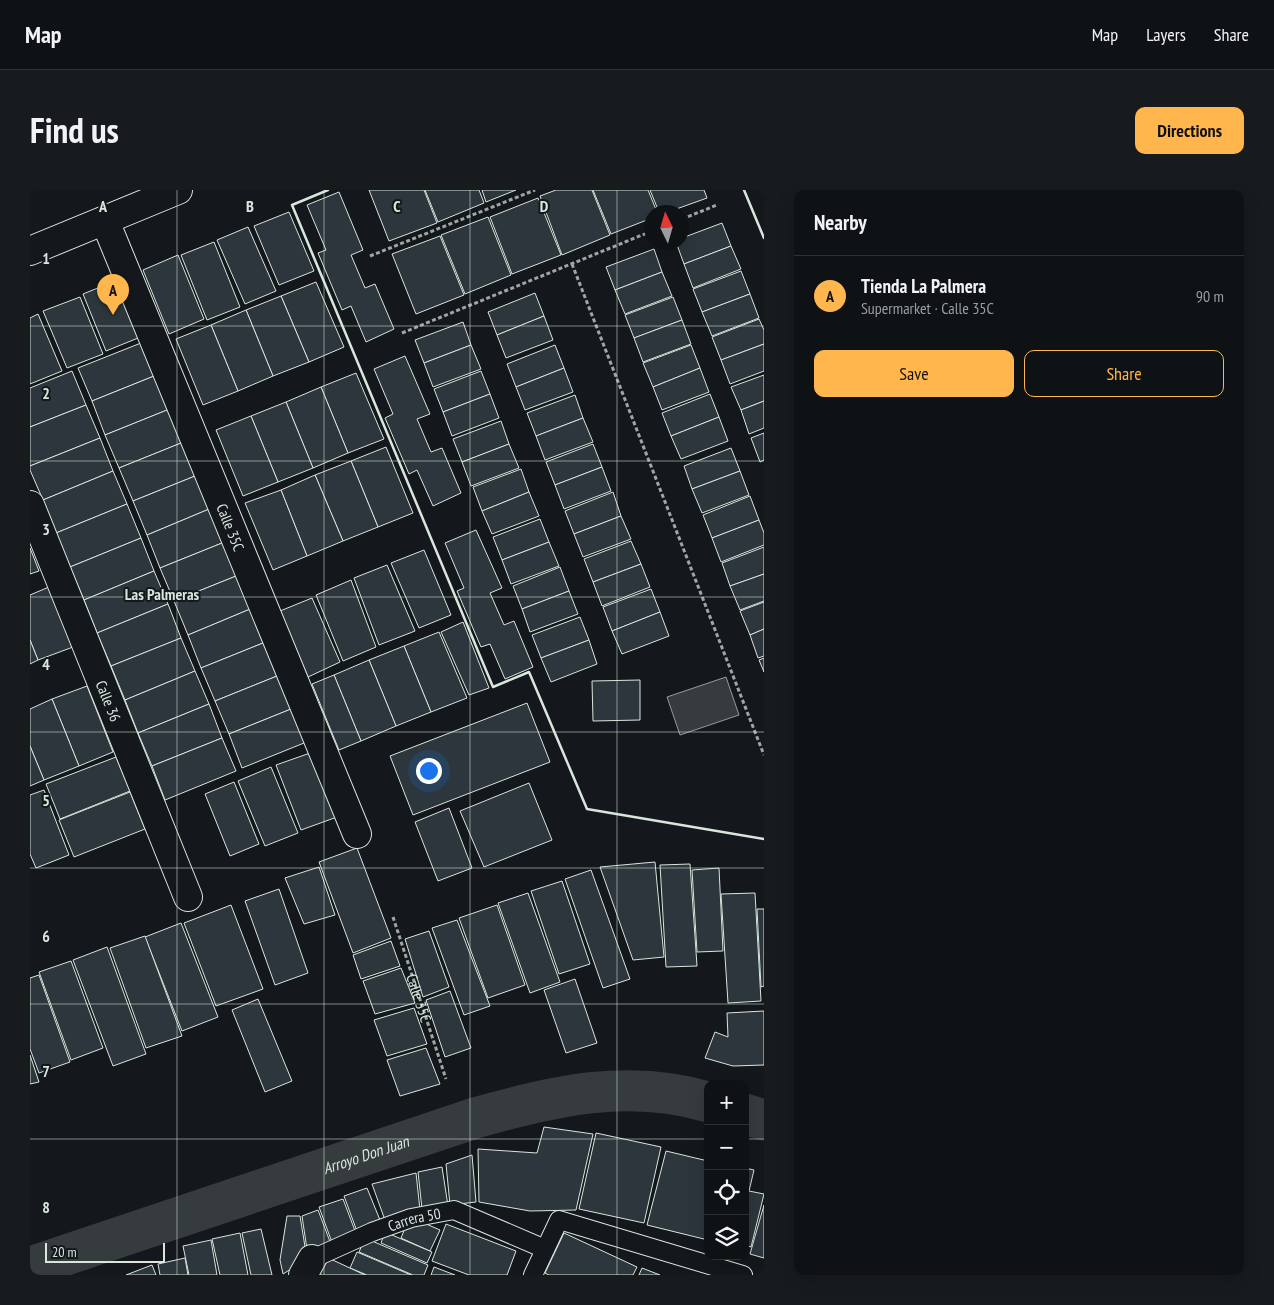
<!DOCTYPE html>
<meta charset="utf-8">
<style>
:root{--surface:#0f1215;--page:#181b1e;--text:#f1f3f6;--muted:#9b9ea0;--line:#2f3234;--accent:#ffb74d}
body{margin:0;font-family:"PT Sans Narrow",sans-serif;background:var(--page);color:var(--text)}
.controls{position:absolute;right:15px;bottom:15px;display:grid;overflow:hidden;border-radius:10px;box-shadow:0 5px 20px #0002}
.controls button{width:45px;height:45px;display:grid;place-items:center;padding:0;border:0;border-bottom:1px solid var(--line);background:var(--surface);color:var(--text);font:25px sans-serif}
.compass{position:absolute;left:614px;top:15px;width:45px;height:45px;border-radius:50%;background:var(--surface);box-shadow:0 5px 20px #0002;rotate:355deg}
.scale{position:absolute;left:15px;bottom:12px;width:120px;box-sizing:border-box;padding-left:5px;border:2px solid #d8e6dc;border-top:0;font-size:14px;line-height:18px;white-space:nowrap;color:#d8e6dc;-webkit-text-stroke:4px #14181c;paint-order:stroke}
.you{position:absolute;left:398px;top:580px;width:18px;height:18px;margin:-12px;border:4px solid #fff;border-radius:50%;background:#1a73e8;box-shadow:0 0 0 8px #1a73e833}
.badge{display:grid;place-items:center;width:32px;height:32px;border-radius:50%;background:var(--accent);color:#111;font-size:16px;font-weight:700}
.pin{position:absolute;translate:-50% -41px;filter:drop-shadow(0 1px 2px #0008)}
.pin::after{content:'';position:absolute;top:26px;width:18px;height:15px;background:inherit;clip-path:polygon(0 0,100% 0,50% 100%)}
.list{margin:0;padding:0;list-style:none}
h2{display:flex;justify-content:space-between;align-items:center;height:65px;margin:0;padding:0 20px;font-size:21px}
h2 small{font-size:16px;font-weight:400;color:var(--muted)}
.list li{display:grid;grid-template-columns:32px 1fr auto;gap:15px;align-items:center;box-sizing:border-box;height:80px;padding:0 20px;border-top:1px solid var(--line)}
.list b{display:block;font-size:19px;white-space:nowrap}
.list p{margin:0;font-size:16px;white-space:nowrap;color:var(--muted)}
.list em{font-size:16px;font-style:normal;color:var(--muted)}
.actions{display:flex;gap:10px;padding:15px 20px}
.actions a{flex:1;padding:11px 0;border:1px solid var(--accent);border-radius:10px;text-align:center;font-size:18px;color:var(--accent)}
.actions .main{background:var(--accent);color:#111}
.icon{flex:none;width:28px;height:28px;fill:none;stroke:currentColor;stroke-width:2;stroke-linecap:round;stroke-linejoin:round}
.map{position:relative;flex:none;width:734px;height:1085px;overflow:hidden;border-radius:10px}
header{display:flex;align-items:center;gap:30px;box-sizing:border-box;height:70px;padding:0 25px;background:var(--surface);border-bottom:1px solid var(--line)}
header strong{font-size:24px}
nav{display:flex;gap:28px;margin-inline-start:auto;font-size:18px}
.intro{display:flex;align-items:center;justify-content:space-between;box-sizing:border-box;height:120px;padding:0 30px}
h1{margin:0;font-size:35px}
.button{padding:12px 22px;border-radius:10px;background:var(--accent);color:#111;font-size:18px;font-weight:700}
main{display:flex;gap:30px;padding:0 30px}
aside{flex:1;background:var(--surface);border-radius:10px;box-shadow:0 5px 20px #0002}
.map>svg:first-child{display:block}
</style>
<header>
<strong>Map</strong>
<nav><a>Map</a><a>Layers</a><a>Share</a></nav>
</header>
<div class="intro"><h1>Find us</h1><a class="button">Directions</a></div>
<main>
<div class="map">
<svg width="734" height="1085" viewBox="0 0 734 1085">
<rect width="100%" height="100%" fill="#14181c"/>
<!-- water -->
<polygon fill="#363b3e" stroke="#939e99" points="696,487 709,525 650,545 637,507"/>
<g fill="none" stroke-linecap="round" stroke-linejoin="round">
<!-- canal -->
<g stroke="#363b3e" stroke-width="41">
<polyline points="715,924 734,930"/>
<path id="s1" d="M0,1077L445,928C522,906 599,888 678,912"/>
</g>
</g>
<!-- building -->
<g fill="#2c363c" stroke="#d8e6dc">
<polygon points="339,0 394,0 407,33 359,51"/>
<polygon points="395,0 449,0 454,13 408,32"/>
<polygon points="452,0 486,0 456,12"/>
<polygon points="526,0 562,0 580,45 532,65 510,6"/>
<polygon points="563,0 618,0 627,22 622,22 622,28 581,44"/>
<polygon points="620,0 674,0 677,8 638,22 629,22"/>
<polygon points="309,2 333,60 321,65 335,98 345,94 364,139 336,152 321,116 312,120 288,63 296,60 277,15"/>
<polygon points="508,8 531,65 482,84 460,27"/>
<polygon points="259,22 284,81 249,95 224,36"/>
<polygon points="458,27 481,85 435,104 411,45"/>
<polygon points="692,33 701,56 654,74 646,52 652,52 652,48"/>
<polygon points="218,37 246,101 215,114 187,50"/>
<polygon points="410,46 434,105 386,124 362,64"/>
<polygon points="184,52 210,117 177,130 151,65"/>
<polygon points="701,56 711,79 663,98 654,74"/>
<polygon points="624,59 632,82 585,100 576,77"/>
<polygon points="148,65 174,129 139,144 113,80"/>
<polygon points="711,81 720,104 672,122 663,99"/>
<polygon points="632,82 642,106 595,124 585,100"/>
<polygon points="90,89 113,146 76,161 53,104"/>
<polygon points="286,92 314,157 279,172 251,106"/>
<polygon points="505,103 514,126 467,145 458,122"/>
<polygon points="720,104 729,128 682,146 672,122"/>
<polygon points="251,106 279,172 243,186 216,120"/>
<polygon points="50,107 73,164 37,178 13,121"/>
<polygon points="643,107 652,130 604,148 595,125"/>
<polygon points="216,120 243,186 208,201 181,135"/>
<polygon points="8,124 32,181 0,194 0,128"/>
<polygon points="514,126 523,150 476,168 467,145"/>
<polygon points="729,129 734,140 734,154 691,170 682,147"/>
<polygon points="652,130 661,154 613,172 604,148"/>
<polygon points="433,132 441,155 394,173 385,150"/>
<polygon points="181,135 208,201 173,215 146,149"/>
<polygon points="116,151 129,184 62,211 48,178"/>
<polygon points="734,154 734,181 700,194 691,170"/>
<polygon points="441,155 451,179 403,197 394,173"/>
<polygon points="525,155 534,178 486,197 477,174"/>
<polygon points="661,155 670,178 623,197 613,173"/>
<polygon points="375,166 400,224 387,229 401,262 412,258 431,303 403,316 387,280 379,284 355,228 363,224 344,179"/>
<polygon points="534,178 543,202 495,220 486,197"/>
<polygon points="670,178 679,202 632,220 623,197"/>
<polygon points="42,181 56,215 0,237 0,198"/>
<polygon points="451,181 460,204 413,222 404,199"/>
<polygon points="326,183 354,249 318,263 291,197"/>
<polygon points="129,184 142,218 75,245 62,211"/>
<polygon points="734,185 734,211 711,220 701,197"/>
<polygon points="291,197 318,263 283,278 256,212"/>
<polygon points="460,204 469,228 422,246 413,222"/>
<polygon points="680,204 689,227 641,246 632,223"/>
<polygon points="545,205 553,228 506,246 497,223"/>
<polygon points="734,211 734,238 719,244 711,220"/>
<polygon points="256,212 283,278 248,292 221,226"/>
<polygon points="56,215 70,248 0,276 0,237"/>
<polygon points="142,218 156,251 89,278 75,245"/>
<polygon points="221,226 248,292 213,306 186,240"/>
<polygon points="689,227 698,251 651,269 641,246"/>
<polygon points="553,228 563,252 515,270 506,246"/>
<polygon points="471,231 479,254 432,272 423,249"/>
<polygon points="734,243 734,270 730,272 721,248"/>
<polygon points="70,248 83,281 13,310 0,280 0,276"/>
<polygon points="156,251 170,284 103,311 89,278"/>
<polygon points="479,254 489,278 441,296 432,272"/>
<polygon points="563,254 572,277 525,295 516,272"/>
<polygon points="356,257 383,323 348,337 321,271"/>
<polygon points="701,258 710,281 662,299 654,276"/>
<polygon points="321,271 348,337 313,351 285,285"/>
<polygon points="572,277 581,301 534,319 525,295"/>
<polygon points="491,279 499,302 452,321 443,297"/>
<polygon points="83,281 97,314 26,343 13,310"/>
<polygon points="710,281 719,305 672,323 662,299"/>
<polygon points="170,284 184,317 117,345 103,311"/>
<polygon points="285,285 313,351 277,366 251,300"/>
<polygon points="251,300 277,366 243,380 215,313"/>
<polygon points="499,302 509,326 462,344 452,321"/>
<polygon points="583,302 591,326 544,344 535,321"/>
<polygon points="720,306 729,330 682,348 673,325"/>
<polygon points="97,314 111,348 40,377 26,343"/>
<polygon points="184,317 197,351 130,378 117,345"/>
<polygon points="591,326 601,349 553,367 544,344"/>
<polygon points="510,329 519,352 472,370 463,347"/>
<polygon points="729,330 734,343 734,355 691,372 682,348"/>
<polygon points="446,340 472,398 460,403 474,435 484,431 503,477 475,489 460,454 451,457 427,401 434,398 415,353"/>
<polygon points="111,348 124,381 54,410 40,377"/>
<polygon points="197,351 211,384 144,411 130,378"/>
<polygon points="601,351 611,374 563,392 554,369"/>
<polygon points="519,352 529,376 481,394 472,370"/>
<polygon points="734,357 734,384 700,396 692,373"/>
<polygon points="0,358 9,381 0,384"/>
<polygon points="394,360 421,425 389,438 361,373"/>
<polygon points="611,374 620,397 572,416 563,392"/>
<polygon points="357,375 385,441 349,455 324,388"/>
<polygon points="530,377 539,401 492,419 483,396"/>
<polygon points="124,381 138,414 67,443 54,410"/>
<polygon points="211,384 225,417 158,445 144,411"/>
<polygon points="734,384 734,411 710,420 700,396"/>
<polygon points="321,390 346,457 313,471 286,405"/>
<polygon points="19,397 43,457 8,470 0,450 0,405"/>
<polygon points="621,399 630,422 582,441 573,417"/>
<polygon points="539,401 548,424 500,442 492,419"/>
<polygon points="282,408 310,472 278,487 250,421"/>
<polygon points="734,412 734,439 720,445 710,421"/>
<polygon points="138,414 151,448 81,476 67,443"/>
<polygon points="225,417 238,451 171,478 158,445"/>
<polygon points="630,422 639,446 592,464 582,441"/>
<polygon points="550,427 559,450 511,468 502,445"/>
<polygon points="433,432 459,498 439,505 411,442"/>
<polygon points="734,439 734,466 728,468 720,445"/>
<polygon points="409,442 437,508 401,522 374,456"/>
<polygon points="151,448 165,481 95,510 81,476"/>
<polygon points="0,450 8,470 0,474"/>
<polygon points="559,450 567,474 521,492 511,468"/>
<polygon points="238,451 252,484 185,511 171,478"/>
<polygon points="374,456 401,522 366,536 339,470"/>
<polygon points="734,468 734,482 729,470"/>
<polygon points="339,470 366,536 331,551 304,485"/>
<polygon points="165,481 179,514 108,543 95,510"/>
<polygon points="252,484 266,517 199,544 185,511"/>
<polygon points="304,485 331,551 309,560 282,494"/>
<polygon points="610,490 610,530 563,531 562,491"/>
<polygon points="57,496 83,562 49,576 22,509"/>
<polygon points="22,509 49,576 14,590 0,556 0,519"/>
<polygon points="497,513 520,572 383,625 360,566"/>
<polygon points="179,514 192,548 122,576 108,543"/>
<polygon points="266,517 279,551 212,578 199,544"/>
<polygon points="192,548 206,581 135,610 122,576"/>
<polygon points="0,556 14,590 0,596"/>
<polygon points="283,562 307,627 271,640 246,575"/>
<polygon points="86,567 100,601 30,629 16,594"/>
<polygon points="241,577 268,643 235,656 208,591"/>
<polygon points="204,592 229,654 200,666 175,604"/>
<polygon points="499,593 522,650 454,677 430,621"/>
<polygon points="14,600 39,665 6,678 0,664 0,605"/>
<polygon points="100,602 115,639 44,667 29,630"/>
<polygon points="419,618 442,678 408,691 385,632"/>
<polygon points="327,658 361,748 323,763 289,672"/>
<polygon points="625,672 634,767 603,770 570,677"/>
<polygon points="660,674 667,776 636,777 630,675"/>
<polygon points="289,677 305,725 274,734 255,688"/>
<polygon points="689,678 693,761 667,762 662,680"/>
<polygon points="561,680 600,789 573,798 535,689"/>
<polygon points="532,691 560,774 529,784 501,701"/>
<polygon points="249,699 278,783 245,795 215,711"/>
<polygon points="498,703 530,792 500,803 468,713"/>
<polygon points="725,703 731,811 698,813 691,704"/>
<polygon points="201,715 233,799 186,816 154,733"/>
<polygon points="467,715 495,795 458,808 429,728"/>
<polygon points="727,719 734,719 734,796 731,797"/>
<polygon points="427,730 460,816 434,825 402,738"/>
<polygon points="151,733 188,827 152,841 115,747"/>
<polygon points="399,741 419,797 393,807 375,749"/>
<polygon points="115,746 152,846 116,858 80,758"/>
<polygon points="361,751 370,776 331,789 323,765"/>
<polygon points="77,757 116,864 83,876 43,770"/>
<polygon points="41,771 73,858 41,870 9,782"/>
<polygon points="371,778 385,813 345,824 333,791"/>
<polygon points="9,785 40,872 9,883 0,859 0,788"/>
<polygon points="545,789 567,853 536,863 514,800"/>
<polygon points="420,801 441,858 415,867 396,810"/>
<polygon points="228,809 262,891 235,902 202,820"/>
<polygon points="384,818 397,854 357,866 344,830"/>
<polygon points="734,821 734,875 703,876 675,868 685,842 698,847 697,823"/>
<polygon points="396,858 410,894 370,906 357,870"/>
<polygon points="0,865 9,892 0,894"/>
<polygon points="514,937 563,944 546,1020 500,1021 449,1012 448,959 507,963"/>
<polygon points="566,943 631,957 614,1033 549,1019"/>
<polygon points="636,961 678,971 678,1050 617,1035"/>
<polygon points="442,965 446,1012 420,1015 416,974"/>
<polygon points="412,977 418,1016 392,1019 388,982"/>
<polygon points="715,978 724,980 719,1001 734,1004 721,1057 715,1055"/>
<polygon points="386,983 390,1020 356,1033 342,994"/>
<polygon points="337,998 352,1035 328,1044 314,1006"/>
<polygon points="313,1009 327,1046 303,1055 289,1017"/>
<polygon points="734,1015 734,1068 720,1064"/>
<polygon points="288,1020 302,1057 278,1066 272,1026"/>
<polygon points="257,1026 270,1026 277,1069 253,1084 250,1070"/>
<polygon points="387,1030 410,1040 400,1061 371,1048 377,1033"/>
<polygon points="416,1034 486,1061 477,1085 439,1085 402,1071"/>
<polygon points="231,1039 242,1085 221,1085 212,1043"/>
<polygon points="355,1042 402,1062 397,1073 351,1053"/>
<polygon points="210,1043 218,1085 190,1085 182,1049"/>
<polygon points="534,1043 607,1077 603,1085 519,1085 515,1083"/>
<polygon points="335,1048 398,1075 394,1085 383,1085 329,1062"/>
<polygon points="181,1050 187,1085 159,1085 153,1056"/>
<polygon points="327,1062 381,1085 337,1085 320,1078"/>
<polygon points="294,1066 335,1085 287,1085"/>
<polygon points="155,1068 158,1085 130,1085 128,1074"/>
<polygon points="122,1075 126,1085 96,1085"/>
<polygon points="404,1077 425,1085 401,1085"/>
<polygon points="612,1078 630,1085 609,1085"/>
</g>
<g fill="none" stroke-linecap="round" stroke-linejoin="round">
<defs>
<g id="service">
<path id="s3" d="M282,1069L342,1042L381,1028L424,1020L515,1059"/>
<polyline points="503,1085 529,1030 713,1085"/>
</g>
<g id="minor">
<path id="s4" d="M75,31L327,644"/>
<path id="s5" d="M0,315L158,707"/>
<polyline points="273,1085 282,1069"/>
</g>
<polyline id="tertiary" points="0,61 148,0"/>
</defs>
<!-- service casing -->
<use href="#service" stroke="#d8e6dc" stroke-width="20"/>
<!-- minor casing -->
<use href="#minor" stroke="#d8e6dc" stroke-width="30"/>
<!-- tertiary casing -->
<use href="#tertiary" stroke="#d8e6dc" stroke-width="30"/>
<!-- path -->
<g stroke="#9da8a2" stroke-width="3" stroke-dasharray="4 2.5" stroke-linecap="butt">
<polyline points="652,29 687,15"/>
<polyline points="340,66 505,0"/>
<polyline points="542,74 734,565"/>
<polyline points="372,143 622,41"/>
<path id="s2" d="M363,727L416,889"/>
</g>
<!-- service -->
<use href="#service" stroke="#14181c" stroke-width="18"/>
<!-- minor -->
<use href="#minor" stroke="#14181c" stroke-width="28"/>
<!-- tertiary -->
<use href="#tertiary" stroke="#14181c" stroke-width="28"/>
<!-- wall -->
<g stroke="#d8e6dc" stroke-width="2.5">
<polyline points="298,0 262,15 463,497 499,482 557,619 734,649"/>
<polyline points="714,0 734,48"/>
</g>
</g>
<!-- grid -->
<path fill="none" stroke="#d8e6dc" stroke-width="1" stroke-opacity="0.55" d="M147,0V1085M294,0V1085M440,0V1085M587,0V1085M0,136H734M0,271H734M0,407H734M0,542H734M0,678H734M0,814H734M0,949H678M715,949H734"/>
<g text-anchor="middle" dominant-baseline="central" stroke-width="4" stroke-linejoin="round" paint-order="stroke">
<!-- street labels -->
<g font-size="15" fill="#d8e6dc" stroke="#14181c">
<text stroke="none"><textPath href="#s4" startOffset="331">Calle 35C</textPath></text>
<text stroke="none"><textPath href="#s5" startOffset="211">Calle 36</textPath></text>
<text stroke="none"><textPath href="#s2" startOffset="85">Calle 35C</textPath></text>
<text stroke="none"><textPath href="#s3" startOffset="110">Carrera 50</textPath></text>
</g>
<!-- neighbourhood labels -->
<g font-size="16" font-weight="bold" fill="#d8e6dc" stroke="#14181c">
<text x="132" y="404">Las Palmeras</text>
</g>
<!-- water labels -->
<g font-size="16" font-style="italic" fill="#d8e6dc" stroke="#14181c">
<text stroke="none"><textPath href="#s1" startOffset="354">Arroyo Don Juan</textPath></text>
</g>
</g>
<g font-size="16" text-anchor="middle" font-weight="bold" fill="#d8e6dc" stroke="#14181c" stroke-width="4" stroke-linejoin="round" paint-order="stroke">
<text x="73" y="22">A</text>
<text x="220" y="22">B</text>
<text x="367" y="22">C</text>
<text x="514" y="22">D</text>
<text x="16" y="74">1</text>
<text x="16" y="209">2</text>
<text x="16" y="345">3</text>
<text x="16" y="480">4</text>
<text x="16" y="616">5</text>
<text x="16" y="752">6</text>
<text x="16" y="887">7</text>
<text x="16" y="1023">8</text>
</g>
</svg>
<div class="controls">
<button>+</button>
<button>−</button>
<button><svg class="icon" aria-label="locate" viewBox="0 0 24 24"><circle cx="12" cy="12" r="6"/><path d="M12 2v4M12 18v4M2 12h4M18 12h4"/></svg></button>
<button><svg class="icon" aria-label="layers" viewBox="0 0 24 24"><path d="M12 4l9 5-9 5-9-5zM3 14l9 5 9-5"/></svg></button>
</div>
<svg class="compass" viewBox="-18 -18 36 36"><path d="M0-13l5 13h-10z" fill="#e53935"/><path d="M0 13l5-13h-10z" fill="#9b9ea0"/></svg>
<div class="scale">20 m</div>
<div class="you"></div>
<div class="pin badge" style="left:83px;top:125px">A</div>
</div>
<aside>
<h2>Nearby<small></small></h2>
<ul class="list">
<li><span class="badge">A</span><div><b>Tienda La Palmera</b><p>Supermarket · Calle 35C</p></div><em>90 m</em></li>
</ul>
<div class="actions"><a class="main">Save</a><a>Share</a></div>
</aside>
</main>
